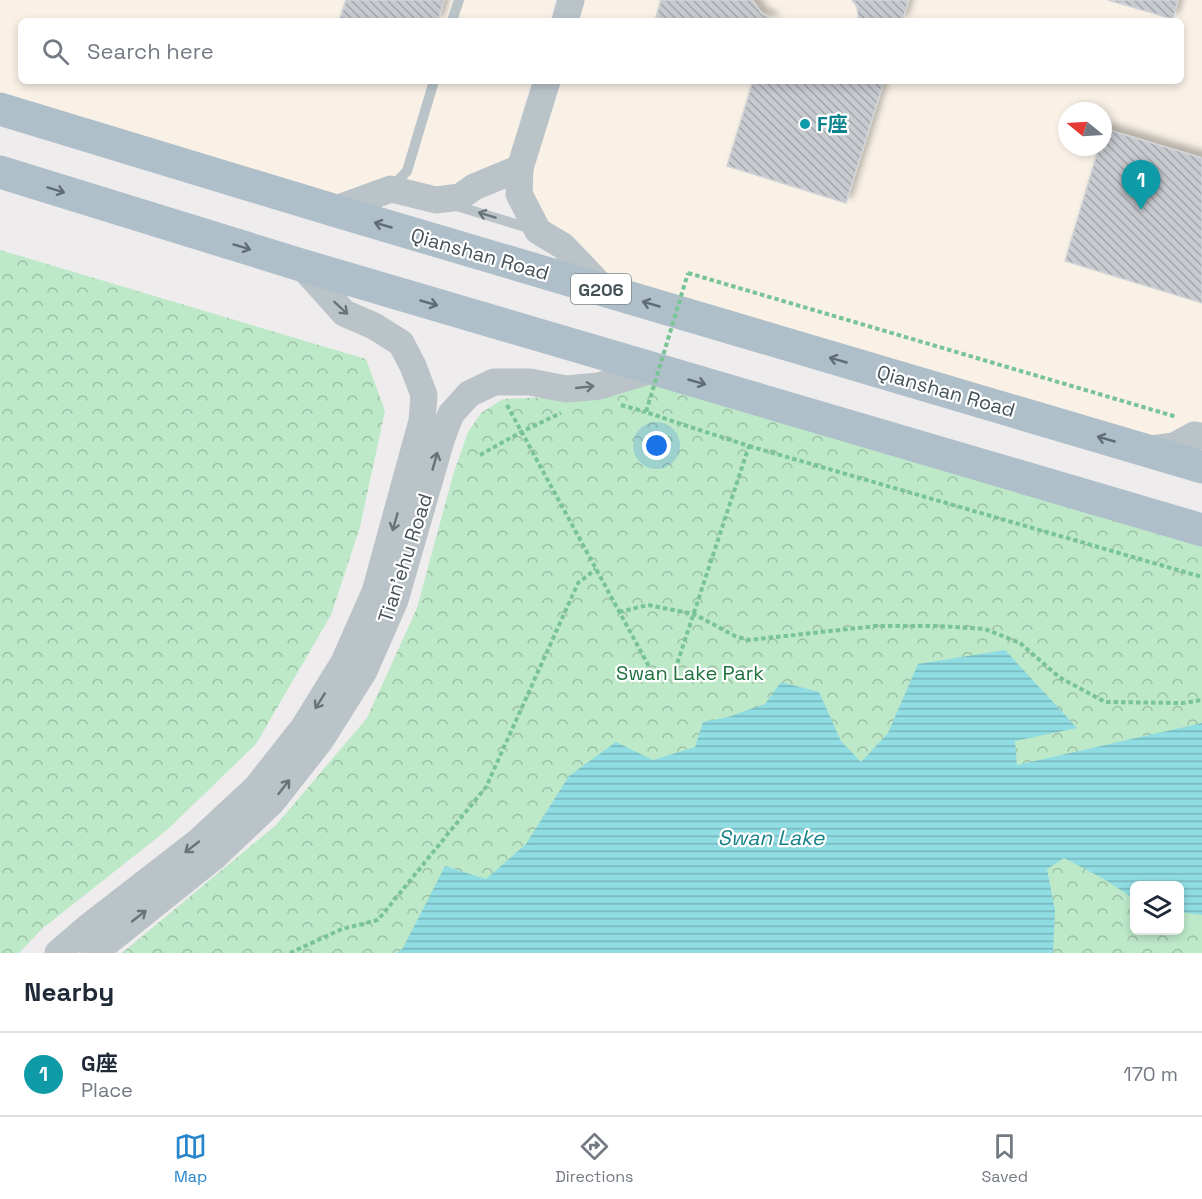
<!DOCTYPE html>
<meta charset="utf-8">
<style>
:root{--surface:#fff;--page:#f2f2f3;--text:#1f2937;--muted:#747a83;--line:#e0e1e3;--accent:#2986cc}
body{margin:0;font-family:"Space Grotesk","Noto Sans SC",sans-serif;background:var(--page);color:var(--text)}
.controls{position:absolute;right:18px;bottom:18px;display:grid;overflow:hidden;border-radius:9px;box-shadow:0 3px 9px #0003}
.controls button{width:54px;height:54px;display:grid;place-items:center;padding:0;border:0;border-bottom:2px solid var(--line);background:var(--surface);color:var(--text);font:30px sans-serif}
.compass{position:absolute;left:1058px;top:102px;width:54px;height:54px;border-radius:50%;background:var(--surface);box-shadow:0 3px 9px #0003;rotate:288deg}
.you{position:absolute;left:657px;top:446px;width:21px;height:21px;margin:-15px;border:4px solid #fff;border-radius:50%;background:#1a73e8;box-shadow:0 0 0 9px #1a73e833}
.badge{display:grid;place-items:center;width:39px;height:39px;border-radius:50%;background:var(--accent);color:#fff;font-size:20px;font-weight:700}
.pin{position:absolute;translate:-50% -50px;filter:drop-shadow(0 2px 3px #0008)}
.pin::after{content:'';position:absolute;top:32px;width:21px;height:18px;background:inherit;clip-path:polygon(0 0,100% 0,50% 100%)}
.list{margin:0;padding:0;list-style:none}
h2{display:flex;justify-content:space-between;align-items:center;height:78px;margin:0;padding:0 24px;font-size:26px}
h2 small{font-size:20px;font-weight:400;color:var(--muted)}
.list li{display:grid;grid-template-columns:39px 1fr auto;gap:18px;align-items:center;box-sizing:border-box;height:84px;padding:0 24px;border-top:2px solid var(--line)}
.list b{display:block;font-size:22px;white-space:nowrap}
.list p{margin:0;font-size:20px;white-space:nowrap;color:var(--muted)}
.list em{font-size:20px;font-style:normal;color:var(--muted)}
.icon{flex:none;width:33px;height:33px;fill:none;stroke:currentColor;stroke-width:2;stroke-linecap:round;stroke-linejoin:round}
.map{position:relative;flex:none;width:1202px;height:953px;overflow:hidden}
.search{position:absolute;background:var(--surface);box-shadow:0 3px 9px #0003;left:18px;right:18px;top:18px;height:66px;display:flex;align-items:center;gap:15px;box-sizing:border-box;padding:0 21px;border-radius:9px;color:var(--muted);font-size:22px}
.sheet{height:162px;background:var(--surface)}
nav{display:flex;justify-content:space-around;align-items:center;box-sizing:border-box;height:84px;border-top:2px solid var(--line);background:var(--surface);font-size:16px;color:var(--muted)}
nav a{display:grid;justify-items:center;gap:3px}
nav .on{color:var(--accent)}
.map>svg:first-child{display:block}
</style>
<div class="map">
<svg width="1202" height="953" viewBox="0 0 1202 953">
<defs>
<pattern id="forest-crowns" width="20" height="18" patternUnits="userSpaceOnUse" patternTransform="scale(1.5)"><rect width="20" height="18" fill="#bee9c9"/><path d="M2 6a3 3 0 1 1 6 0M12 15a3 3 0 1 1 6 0" fill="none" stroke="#9cbfa6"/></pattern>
<pattern id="water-rules" width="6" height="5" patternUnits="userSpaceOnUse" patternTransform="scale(1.5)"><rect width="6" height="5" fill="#8fdce2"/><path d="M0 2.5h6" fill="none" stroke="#77b5ba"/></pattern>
<pattern id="building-back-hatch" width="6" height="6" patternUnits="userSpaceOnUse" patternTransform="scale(1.5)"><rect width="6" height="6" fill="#c7cacf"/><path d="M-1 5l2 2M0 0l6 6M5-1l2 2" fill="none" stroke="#a3a7ab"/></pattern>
<filter id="shadow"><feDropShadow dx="5.5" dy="-5.5" stdDeviation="3" flood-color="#0004"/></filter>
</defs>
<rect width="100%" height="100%" fill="#efeced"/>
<!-- commercial -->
<path fill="#f9f1e6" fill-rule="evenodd" d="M0,0H555L549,21H21V81H531L519,123L520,166L547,81H1181V21H565L571,0H1202V436L1174,446L606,291L538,231L520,169L474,187L391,189L333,210L0,109ZM1067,111H1103V147H1067Z"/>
<!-- forest -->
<g fill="url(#forest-crowns)" fill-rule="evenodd">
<polygon points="0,250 366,359 385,411 360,527 331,615 256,744 167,830 43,928 19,953 0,953"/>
<path d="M655,369L1202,530V953H122L276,825L367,718L417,608L453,475L468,432L481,413L503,399L575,396ZM1134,886H1180V930H1134Z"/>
</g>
<!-- water -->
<polygon fill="url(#water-rules)" points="1005,650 1077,728 1015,741 1017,765 1202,723 1202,915 1180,912 1180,886 1134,886 1134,899 1104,879 1064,858 1047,869 1055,911 1053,953 397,953 403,948 445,866 486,879 526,844 569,776 616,742 653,760 695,747 703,722 728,717 765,704 781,682 819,692 841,741 861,762 888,733 918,664"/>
<!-- building -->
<g fill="url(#building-back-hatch)" stroke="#d1d4d7" stroke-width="1.5" filter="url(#shadow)">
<polygon points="346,0 444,0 438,21 339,21"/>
<polygon points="661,0 752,0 762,14 773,19 772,21 670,21 656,17"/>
<polygon points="852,0 909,0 902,21 859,21 857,7"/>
<polygon points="1108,0 1178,0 1173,19"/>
<polygon points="753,81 884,81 846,203 727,166"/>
<polygon points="1105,129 1202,158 1202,303 1065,261 1099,147 1103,147"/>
</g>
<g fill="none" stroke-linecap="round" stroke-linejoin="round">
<!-- path -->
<g stroke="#79c495" stroke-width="4" stroke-dasharray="4.5 3" stroke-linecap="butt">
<polyline points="688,273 1177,417"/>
<polyline points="507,405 652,672 662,669"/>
<polyline points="621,405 646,412"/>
<polyline points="749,446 1202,577"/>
<polyline points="480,455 521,432 561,413"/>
<polyline points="619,612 648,605 694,614 735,636 749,640 876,626 939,626 985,629 1020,643 1059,677 1105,702 1183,703 1202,700"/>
<polyline points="675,670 749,446 681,424"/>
<polyline points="290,953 342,929 378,920 486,787 578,583 596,569"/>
</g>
<!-- service -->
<g stroke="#b9c3c8" stroke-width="10">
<polyline points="452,21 459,0"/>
<polyline points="391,188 407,171 434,81"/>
<polyline points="453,205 532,229"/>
</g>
<!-- tertiary -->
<g stroke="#b9c3c8" stroke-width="27">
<polyline points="565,21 571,0"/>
<polyline points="547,81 520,168 519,194 538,231 563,246 606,291"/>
<polyline points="333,210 391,189 436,200 460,197 474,187 520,168"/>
<polyline points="1143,450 1174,446 1194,435 1202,436"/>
<polyline points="58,953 87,928 199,841 256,788 304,727 344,662 375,592 422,421 424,395 413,366 401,343 374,326 344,313 301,265"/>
<polyline points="94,953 214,857 272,802 320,741 364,671 395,600 442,437 451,414 469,394 494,382 530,382 566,389 599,386 655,369"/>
</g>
<!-- primary -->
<g stroke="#aebfc9" stroke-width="33">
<polyline points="0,109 333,210 1202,467"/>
<polyline points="0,172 301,265 1202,530"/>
</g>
<!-- path-bridge -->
<polyline stroke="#79c495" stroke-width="4" stroke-dasharray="4.5 3" stroke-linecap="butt" points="681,424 646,412 688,273"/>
</g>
<!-- one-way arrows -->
<defs><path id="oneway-shaft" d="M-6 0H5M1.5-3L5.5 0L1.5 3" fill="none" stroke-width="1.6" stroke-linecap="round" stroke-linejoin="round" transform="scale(1.5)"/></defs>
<g stroke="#606d74">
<use href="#oneway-shaft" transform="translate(56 190) rotate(17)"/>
<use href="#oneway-shaft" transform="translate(383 225) rotate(-164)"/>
<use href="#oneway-shaft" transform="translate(242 247) rotate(17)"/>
<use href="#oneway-shaft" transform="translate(429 303) rotate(16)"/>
<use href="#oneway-shaft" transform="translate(651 304) rotate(-164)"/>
<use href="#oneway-shaft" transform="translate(838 360) rotate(-164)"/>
<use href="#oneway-shaft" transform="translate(697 382) rotate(16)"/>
<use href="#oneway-shaft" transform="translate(1106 439) rotate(-164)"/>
</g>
<g stroke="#68747a">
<use href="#oneway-shaft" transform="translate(487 215) rotate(-163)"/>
<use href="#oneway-shaft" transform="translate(341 308) rotate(43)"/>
<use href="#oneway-shaft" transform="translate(585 387) rotate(-6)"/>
<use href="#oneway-shaft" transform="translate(435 461) rotate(-74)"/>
<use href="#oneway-shaft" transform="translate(395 522) rotate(106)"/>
<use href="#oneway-shaft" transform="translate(320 701) rotate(122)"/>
<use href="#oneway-shaft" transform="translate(284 787) rotate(-52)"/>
<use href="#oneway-shaft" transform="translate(192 847) rotate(142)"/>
<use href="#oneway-shaft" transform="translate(139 916) rotate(-38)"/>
</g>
<!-- markers -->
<circle fill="#0f9aa8" stroke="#fff" stroke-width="2" cx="805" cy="124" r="6"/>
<g text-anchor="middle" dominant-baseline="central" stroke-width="4.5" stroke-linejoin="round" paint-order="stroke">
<!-- shield labels -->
<rect fill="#fff" stroke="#7e868a" stroke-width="1.5" x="571" y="274" width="60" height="30" rx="4.5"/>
<g font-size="18" font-weight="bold" fill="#465258">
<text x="601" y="289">G206</text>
</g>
<!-- culture labels -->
<g font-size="20" font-weight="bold" fill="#0d838f" stroke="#fff" text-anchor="start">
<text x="817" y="124">F座</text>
</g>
<!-- street labels -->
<g font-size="20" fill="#465258" stroke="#fff">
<text transform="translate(480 254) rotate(16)">Qianshan Road</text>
<text transform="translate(946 391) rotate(16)">Qianshan Road</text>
<text transform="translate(405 558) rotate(-72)">Tian'ehu Road</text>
</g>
<!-- park labels -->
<g font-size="20" fill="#1f713d" stroke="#fff">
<text x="690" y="673">Swan Lake Park</text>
</g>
<!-- water labels -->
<g font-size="21" font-style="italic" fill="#18828a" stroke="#fff">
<text x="771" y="837">Swan Lake</text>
</g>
</g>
</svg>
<div class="controls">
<button><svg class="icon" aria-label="layers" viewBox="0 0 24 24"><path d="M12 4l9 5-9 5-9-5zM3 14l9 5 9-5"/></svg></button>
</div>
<svg class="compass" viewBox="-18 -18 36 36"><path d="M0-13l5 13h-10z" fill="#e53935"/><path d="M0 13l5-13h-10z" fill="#747a83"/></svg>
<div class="you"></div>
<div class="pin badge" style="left:1141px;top:210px;background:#0f9aa8">1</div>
<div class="search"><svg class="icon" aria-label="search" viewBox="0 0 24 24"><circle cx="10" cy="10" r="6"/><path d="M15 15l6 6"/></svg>Search here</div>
</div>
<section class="sheet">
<h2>Nearby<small></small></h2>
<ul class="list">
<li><span class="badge" style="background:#0f9aa8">1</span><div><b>G座</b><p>Place</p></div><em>170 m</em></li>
</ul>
</section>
<nav>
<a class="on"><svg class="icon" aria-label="map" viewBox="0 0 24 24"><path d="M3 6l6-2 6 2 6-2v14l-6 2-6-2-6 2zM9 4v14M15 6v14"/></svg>Map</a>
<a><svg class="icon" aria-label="directions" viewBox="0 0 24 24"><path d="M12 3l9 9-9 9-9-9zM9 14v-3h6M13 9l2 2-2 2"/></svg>Directions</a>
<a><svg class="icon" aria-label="saved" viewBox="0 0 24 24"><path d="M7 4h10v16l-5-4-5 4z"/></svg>Saved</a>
</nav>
